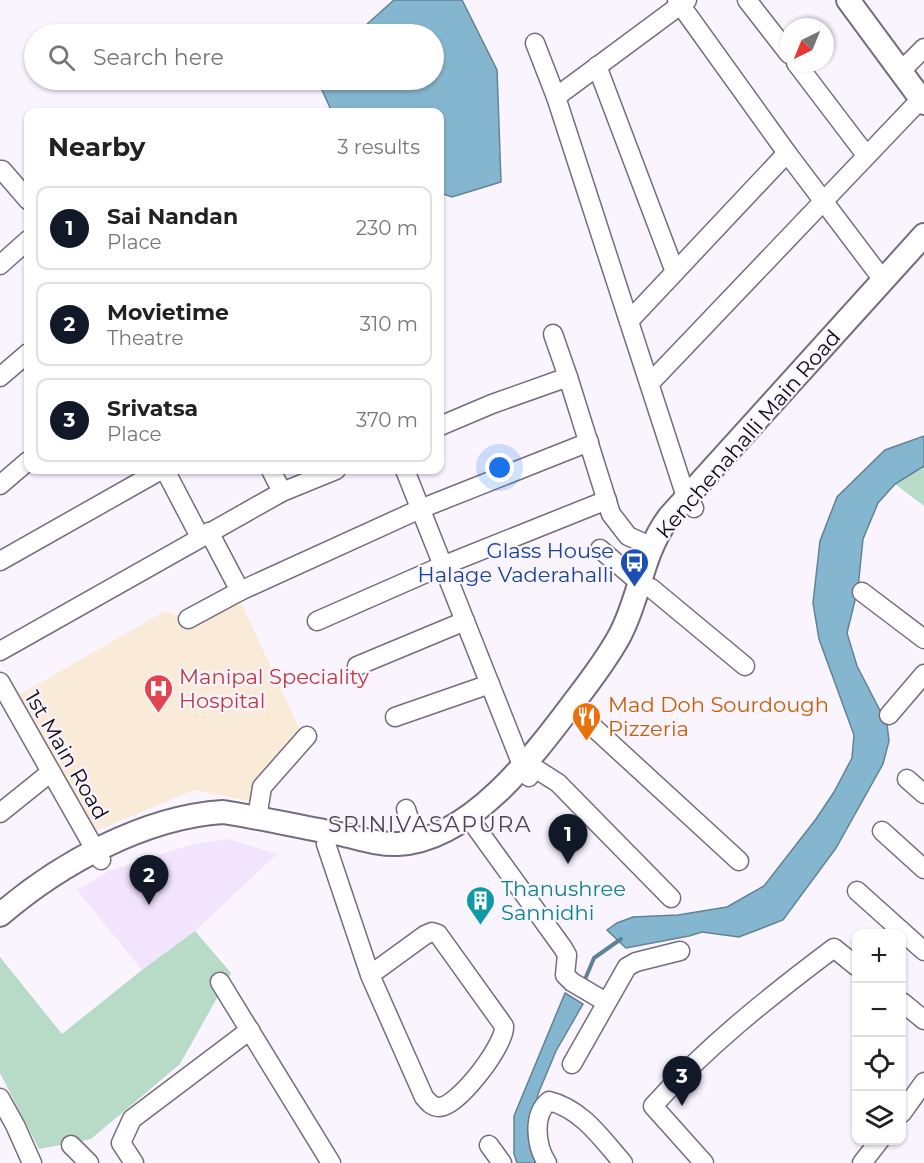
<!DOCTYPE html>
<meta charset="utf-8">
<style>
:root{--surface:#fff;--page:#f6f6f6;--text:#222;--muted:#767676;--line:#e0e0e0;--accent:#111827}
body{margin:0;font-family:Montserrat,sans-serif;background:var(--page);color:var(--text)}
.controls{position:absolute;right:18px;bottom:18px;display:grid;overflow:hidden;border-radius:12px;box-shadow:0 2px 4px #0004}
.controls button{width:54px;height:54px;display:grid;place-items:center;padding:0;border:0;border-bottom:2px solid var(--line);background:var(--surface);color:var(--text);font:30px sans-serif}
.compass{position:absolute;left:780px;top:18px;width:54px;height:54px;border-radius:50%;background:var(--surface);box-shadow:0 2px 4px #0004;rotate:223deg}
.you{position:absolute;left:500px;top:468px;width:21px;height:21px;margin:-15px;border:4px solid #fff;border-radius:50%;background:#1a73e8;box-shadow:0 0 0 9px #1a73e833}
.badge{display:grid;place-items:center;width:39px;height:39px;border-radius:50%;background:var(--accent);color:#fff;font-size:20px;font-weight:700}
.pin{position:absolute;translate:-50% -50px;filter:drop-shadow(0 2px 3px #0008)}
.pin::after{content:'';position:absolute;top:32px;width:21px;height:18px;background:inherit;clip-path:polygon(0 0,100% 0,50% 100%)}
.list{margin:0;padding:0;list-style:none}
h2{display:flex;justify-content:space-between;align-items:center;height:78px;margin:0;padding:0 24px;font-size:26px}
h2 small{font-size:20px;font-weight:400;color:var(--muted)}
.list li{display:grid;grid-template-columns:39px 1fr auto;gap:18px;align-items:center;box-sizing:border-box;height:84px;margin:0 12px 12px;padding:0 12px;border:2px solid var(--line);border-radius:12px}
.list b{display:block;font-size:22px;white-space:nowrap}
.list p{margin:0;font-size:20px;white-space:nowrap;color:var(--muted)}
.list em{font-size:20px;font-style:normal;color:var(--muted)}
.icon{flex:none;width:33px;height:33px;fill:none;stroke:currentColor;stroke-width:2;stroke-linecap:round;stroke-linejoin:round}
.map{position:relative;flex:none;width:924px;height:1163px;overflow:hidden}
.search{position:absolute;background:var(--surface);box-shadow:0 2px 4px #0004;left:24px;top:24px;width:420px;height:66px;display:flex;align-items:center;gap:15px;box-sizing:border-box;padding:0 21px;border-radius:33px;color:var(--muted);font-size:22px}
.panel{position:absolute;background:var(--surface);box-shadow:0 2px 4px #0004;left:24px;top:108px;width:420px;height:366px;border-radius:12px}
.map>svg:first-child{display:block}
</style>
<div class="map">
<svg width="924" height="1163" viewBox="0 0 924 1163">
<rect width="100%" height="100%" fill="#faf4ff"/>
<!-- built -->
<polygon fill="#f2e4fc" points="228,839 277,854 195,931 142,970 77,890 109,871 193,844"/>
<!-- medical -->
<polygon fill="#faead8" points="238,596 299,728 254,802 194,790 93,832 14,698 165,611 191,621"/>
<!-- green -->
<g fill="#b7dbc7">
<polygon points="924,466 924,506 895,484"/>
<polygon points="195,931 231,973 180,1064 91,1139 39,1149 0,1073 0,957 62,1034 142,970"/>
</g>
<!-- water -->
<g fill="#85b6cf" stroke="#618396" stroke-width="1.5">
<polygon points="394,0 462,0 497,70 501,182 452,197 440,193 440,112 332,112 322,90 328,80 434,80 434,34 356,34"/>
<polygon points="924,436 924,466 895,484 878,503 863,539 858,588 847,633 857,666 887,724 889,741 883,764 836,848 783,920 739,937 702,932 689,936 626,948 607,930 617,923 633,917 678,915 727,907 764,886 816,819 834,792 852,758 854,735 819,639 813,603 820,541 837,497 885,450"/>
<polygon points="565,993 583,1004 556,1051 538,1094 532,1128 531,1150 537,1163 517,1163 514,1154 514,1116"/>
</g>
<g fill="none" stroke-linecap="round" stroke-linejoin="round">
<!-- stream -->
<polyline stroke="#618396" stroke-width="4" points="583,984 594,958 621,939"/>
<defs>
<g id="minor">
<polyline points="677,0 787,153 883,280"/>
<polyline points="687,0 556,97 686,497 694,508"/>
<polyline points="747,0 789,54"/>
<polyline points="535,43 556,97"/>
<polyline points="796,63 866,155"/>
<polyline points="597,66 675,272"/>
<polyline points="901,71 924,48"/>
<polyline points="0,170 2,170 28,200"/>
<polyline points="0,265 28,240"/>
<polyline points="629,321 787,153"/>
<polyline points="553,334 568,377"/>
<polyline points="0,377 28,353"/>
<polyline points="650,383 921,99"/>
<polyline points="440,426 492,404 568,377 611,514 628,536 650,546"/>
<polyline points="165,470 200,537"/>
<polyline points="271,470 282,492"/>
<polyline points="405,470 522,765 529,777"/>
<polyline points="0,485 28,461"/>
<polyline points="209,532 240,591 420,509 589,442"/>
<polyline points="600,549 640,583"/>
<polyline points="0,561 161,470"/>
<polyline points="651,588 745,666"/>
<polyline points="862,592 924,639"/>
<polyline points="188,619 240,591"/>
<polyline points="317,621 442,566 607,500"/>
<polyline points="0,651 282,492 336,470"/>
<polyline points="357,666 465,621"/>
<polyline points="0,682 101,860"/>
<polyline points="580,715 739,861"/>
<polyline points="889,715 924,674"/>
<polyline points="395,717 490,684"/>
<polyline points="536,769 558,783 671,898"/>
<polyline points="907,779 924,794"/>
<polyline points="406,809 416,842"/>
<polyline points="0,813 51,772"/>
<polyline points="257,818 262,787 307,736"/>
<polyline points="475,826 563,948 567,955 565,975 572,982 606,1002"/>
<polyline points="882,831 924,869"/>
<path d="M326,844L370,975L424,1097C428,1102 432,1107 439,1107C458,1107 506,1044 504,1026L438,934L432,932L425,935L370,975"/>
<polyline points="857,891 924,951"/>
<polyline points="220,982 331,1163"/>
<polyline points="902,1002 924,1020"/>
<polyline points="572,1064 627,967 636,962 680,951"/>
<polyline points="0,1098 15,1125 32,1163"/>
<polyline points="902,1113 924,1082"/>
<polyline points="71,1145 89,1163"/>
<polyline points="489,1145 502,1163"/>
<polyline points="134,1163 121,1143 132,1119 250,1030"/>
<path d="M547,1163C536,1146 532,1115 549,1101C582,1109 602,1139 623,1163"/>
<path d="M704,1163L653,1106C706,1047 770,996 834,948L856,966"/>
<polyline points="862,1163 880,1140"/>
</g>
<g id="major">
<polyline points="848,0 924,103"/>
<path d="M0,915C59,864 144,817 223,812C262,818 301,827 340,834C359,838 378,845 398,844C470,841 534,755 574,702C591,680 607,659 620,635C641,595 641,555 669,517L924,235"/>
</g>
</defs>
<!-- minor casing -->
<use href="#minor" stroke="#756d7b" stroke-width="21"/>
<!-- major casing -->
<use href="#major" stroke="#756d7b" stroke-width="26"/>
<!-- minor -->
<use href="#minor" stroke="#fff" stroke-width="18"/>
<!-- major -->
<use href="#major" stroke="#fff" stroke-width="22"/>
</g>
<!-- icons -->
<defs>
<symbol id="bus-pin" viewBox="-11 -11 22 30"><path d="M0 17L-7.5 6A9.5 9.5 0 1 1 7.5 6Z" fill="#1a4fb4" stroke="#faf4ff"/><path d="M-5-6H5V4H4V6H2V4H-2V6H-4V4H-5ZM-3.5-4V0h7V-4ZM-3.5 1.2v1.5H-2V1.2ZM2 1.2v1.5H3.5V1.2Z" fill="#fff"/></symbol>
<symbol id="hospital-pin" viewBox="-11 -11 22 30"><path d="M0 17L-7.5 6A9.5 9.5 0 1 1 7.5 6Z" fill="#e0444e" stroke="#faf4ff"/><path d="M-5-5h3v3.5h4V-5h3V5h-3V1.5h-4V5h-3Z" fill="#fff"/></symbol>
<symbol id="restaurant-pin" viewBox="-11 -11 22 30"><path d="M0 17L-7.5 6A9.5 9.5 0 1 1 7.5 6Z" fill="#e8710a" stroke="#faf4ff"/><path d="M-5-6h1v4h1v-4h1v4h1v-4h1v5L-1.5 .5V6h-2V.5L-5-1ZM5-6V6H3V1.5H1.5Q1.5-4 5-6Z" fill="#fff"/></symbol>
<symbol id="building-pin" viewBox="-11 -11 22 30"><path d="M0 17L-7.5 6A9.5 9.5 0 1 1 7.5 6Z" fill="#0f9aa8" stroke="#faf4ff"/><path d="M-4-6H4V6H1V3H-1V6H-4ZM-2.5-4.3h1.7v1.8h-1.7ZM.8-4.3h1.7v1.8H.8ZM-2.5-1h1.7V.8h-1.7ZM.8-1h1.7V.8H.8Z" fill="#fff"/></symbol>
</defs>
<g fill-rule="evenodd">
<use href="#bus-pin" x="618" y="546" width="33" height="45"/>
<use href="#hospital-pin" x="142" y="672" width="33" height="45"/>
<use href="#restaurant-pin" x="570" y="700" width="33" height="45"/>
<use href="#building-pin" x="464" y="884" width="33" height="45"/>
</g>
<g text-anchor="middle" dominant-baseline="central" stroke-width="4.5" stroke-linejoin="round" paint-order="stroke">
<!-- street labels -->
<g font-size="21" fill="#0e0b10" stroke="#faf4ff">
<text transform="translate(748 434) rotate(-49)">Kenchenahalli Main Road</text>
<text transform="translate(67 755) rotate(60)">1st Main Road</text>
</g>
<!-- transit labels -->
<g font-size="21" fill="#164399" stroke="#faf4ff" text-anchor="end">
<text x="614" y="550">Glass House<tspan x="614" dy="24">Halage Vaderahalli</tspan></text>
</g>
<!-- health labels -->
<g font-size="21" fill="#be3a42" stroke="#faf4ff" text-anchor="start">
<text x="179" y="676">Manipal Speciality<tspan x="179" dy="24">Hospital</tspan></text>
</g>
<!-- food labels -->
<g font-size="21" fill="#c56008" stroke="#faf4ff" text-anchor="start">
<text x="608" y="704">Mad Doh Sourdough<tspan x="608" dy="24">Pizzeria</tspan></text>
</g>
<!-- culture labels -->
<g font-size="21" fill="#0d838f" stroke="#faf4ff" text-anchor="start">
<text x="501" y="888">Thanushree<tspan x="501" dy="24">Sannidhi</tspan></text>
</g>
<!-- neighbourhood labels -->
<g font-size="22" letter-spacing="1.5" fill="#4e4654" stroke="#faf4ff">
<text x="430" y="824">SRINIVASAPURA</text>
</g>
</g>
</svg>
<div class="controls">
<button>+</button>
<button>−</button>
<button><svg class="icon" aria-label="locate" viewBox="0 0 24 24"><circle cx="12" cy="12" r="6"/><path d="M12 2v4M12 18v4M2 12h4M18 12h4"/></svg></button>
<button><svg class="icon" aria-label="layers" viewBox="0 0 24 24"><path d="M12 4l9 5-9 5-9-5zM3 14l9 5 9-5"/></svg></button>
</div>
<svg class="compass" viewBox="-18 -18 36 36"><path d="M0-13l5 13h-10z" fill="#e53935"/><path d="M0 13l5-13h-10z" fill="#767676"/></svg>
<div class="you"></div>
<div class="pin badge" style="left:568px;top:864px">1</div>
<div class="pin badge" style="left:149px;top:905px">2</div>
<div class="pin badge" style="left:682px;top:1106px">3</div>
<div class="search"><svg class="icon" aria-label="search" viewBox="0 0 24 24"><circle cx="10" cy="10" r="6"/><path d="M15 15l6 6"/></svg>Search here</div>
<section class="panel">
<h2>Nearby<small>3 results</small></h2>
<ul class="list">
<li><span class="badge">1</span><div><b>Sai Nandan</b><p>Place</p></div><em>230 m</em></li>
<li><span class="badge">2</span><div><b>Movietime</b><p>Theatre</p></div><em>310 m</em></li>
<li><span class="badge">3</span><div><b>Srivatsa</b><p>Place</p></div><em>370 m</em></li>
</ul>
</section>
</div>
